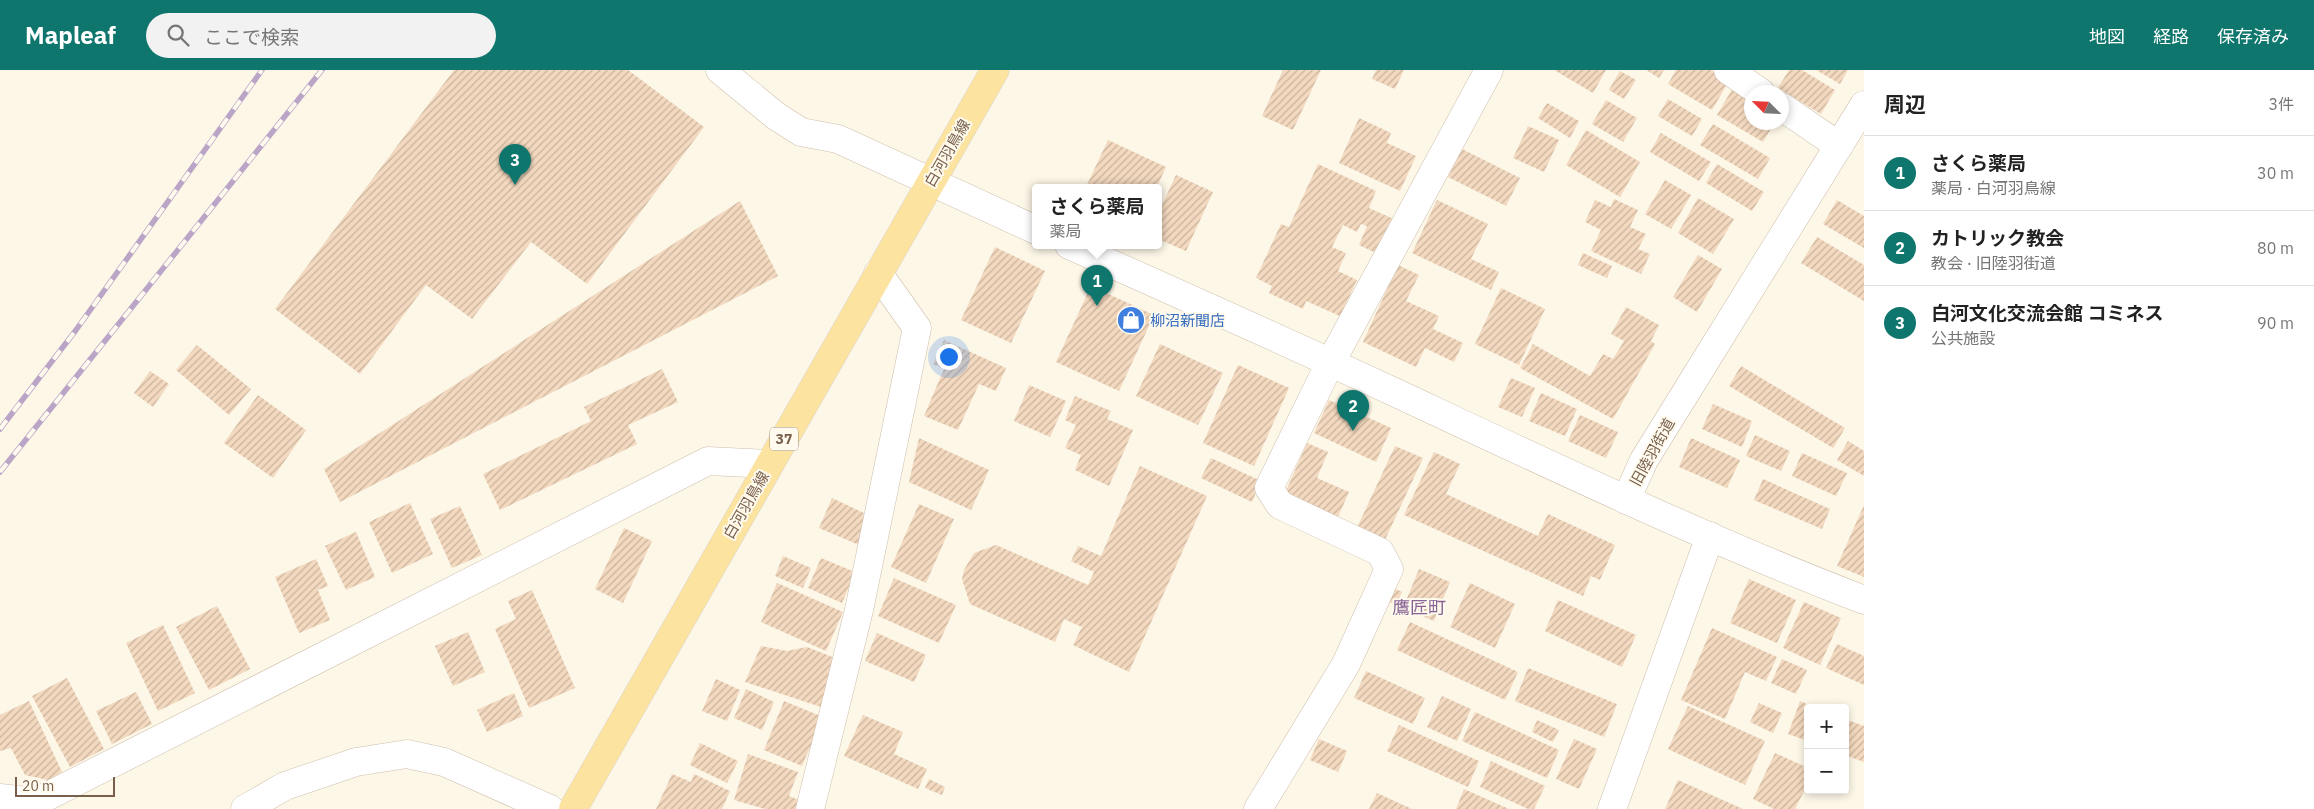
<!DOCTYPE html>
<html lang="ja">
<meta charset="utf-8">
<style>
:root{--surface:#fff;--page:#f2f2f2;--text:#222;--muted:#767676;--line:#e0e0e0;--accent:#0f766e}
body{margin:0;font-family:"IBM Plex Sans","Noto Sans JP",sans-serif;background:var(--page);color:var(--text)}
.controls{position:absolute;right:15px;bottom:15px;display:grid;overflow:hidden;border-radius:5px;box-shadow:0 2px 8px #0003}
.controls button{width:45px;height:45px;display:grid;place-items:center;padding:0;border:0;border-bottom:1px solid var(--line);background:var(--surface);color:var(--text);font:25px sans-serif}
.compass{position:absolute;left:1744px;top:15px;width:45px;height:45px;border-radius:50%;background:var(--surface);box-shadow:0 2px 8px #0003;rotate:294deg}
.scale{position:absolute;left:15px;bottom:12px;width:100px;box-sizing:border-box;padding-left:5px;border:2px solid #785f4b;border-top:0;font-size:14px;line-height:18px;white-space:nowrap;color:#785f4b;-webkit-text-stroke:4px #fffaee;paint-order:stroke}
.you{position:absolute;left:948px;top:286px;width:18px;height:18px;margin:-12px;border:4px solid #fff;border-radius:50%;background:#1a73e8;box-shadow:0 0 0 8px #1a73e833}
.badge{display:grid;place-items:center;width:32px;height:32px;border-radius:50%;background:var(--accent);color:#fff;font-size:16px;font-weight:700}
.pin{position:absolute;translate:-50% -41px;filter:drop-shadow(0 1px 2px #0008)}
.pin::after{content:'';position:absolute;top:26px;width:18px;height:15px;background:inherit;clip-path:polygon(0 0,100% 0,50% 100%)}
.popup{position:absolute;left:1032px;top:114px;width:130px;height:65px;box-sizing:border-box;display:grid;place-content:center;border-radius:5px;background:var(--surface);filter:drop-shadow(0 1px 4px #0005);font-size:16px;white-space:nowrap;color:var(--muted)}
.popup b{font-size:19px;color:var(--text)}
.popup::after{content:'';position:absolute;left:50%;top:100%;margin-left:-10px;border:10px solid transparent;border-top-color:var(--surface)}
.list{margin:0;padding:0;list-style:none}
h2{display:flex;justify-content:space-between;align-items:center;height:65px;margin:0;padding:0 20px;font-size:21px}
h2 small{font-size:16px;font-weight:400;color:var(--muted)}
.list li{display:grid;grid-template-columns:32px 1fr auto;gap:15px;align-items:center;box-sizing:border-box;height:75px;padding:0 20px;border-top:1px solid var(--line)}
.list b{display:block;font-size:19px;white-space:nowrap}
.list p{margin:0;font-size:16px;white-space:nowrap;color:var(--muted)}
.list em{font-size:16px;font-style:normal;color:var(--muted)}
.icon{flex:none;width:28px;height:28px;fill:none;stroke:currentColor;stroke-width:2;stroke-linecap:round;stroke-linejoin:round}
.map{position:relative;flex:none;width:1864px;height:739px;overflow:hidden}
header{display:flex;align-items:center;gap:30px;box-sizing:border-box;height:70px;padding:0 25px;background:var(--accent);color:#fff}
header strong{font-size:24px}
nav{display:flex;gap:28px;margin-inline-start:auto;font-size:18px}
.search{width:350px;height:45px;background:var(--page);display:flex;align-items:center;gap:12px;box-sizing:border-box;padding:0 18px;border-radius:28px;color:var(--muted);font-size:19px}
main{display:flex}
aside{flex:1;background:var(--surface)}
.map>svg:first-child{display:block}
</style>
<header>
<strong>Mapleaf</strong>
<div class="search"><svg class="icon" aria-label="search" viewBox="0 0 24 24"><circle cx="10" cy="10" r="6"/><path d="M15 15l6 6"/></svg>ここで検索</div>
<nav><a>地図</a><a>経路</a><a>保存済み</a></nav>
</header>
<main>
<div class="map">
<svg width="1864" height="739" viewBox="0 0 1864 739">
<defs>
<pattern id="building-hatch" width="6" height="6" patternUnits="userSpaceOnUse" patternTransform="scale(1.25)"><rect width="6" height="6" fill="#f3d9bf"/><path d="M-1 1l2-2M0 6l6-6M5 7l2-2" fill="none" stroke="#cab39d"/></pattern>
</defs>
<rect width="100%" height="100%" fill="#fdf7e8"/>
<!-- building -->
<g fill="url(#building-hatch)">
<polygon points="454,0 628,0 704,57 587,214 531,172 472,249 426,215 360,304 275,239"/>
<polygon points="1283,0 1321,0 1293,60 1262,46"/>
<polygon points="1376,0 1404,0 1395,19 1372,9"/>
<polygon points="1554,0 1606,0 1593,23"/>
<polygon points="1646,0 1664,0 1659,8"/>
<polygon points="1676,0 1711,0 1729,11 1712,40 1668,14"/>
<polygon points="1789,0 1802,0 1835,20 1821,44 1778,18"/>
<polygon points="1816,0 1848,0 1840,14"/>
<polygon points="1620,1 1636,10 1624,29 1609,20"/>
<polygon points="1734,16 1752,26 1752,52 1775,52 1763,72 1717,45"/>
<polygon points="1668,29 1702,49 1692,66 1658,46"/>
<polygon points="1606,30 1637,48 1623,72 1592,54"/>
<polygon points="1547,33 1579,51 1570,68 1538,48"/>
<polygon points="1359,48 1391,63 1387,73 1416,86 1400,121 1339,93"/>
<polygon points="1713,54 1770,88 1758,109 1700,75"/>
<polygon points="1528,56 1559,70 1544,102 1513,88"/>
<polygon points="1586,60 1640,92 1620,127 1566,95"/>
<polygon points="1661,63 1711,92 1699,111 1650,82"/>
<polygon points="1108,70 1166,97 1157,117 1086,117"/>
<polygon points="1462,79 1520,108 1506,136 1448,107"/>
<polygon points="1318,94 1376,121 1369,138 1396,150 1380,185 1359,175 1367,156 1361,154 1357,162 1343,155 1332,177 1346,183 1338,201 1357,210 1340,246 1306,231 1303,239 1269,223 1272,216 1256,208 1281,154 1289,157"/>
<polygon points="1717,94 1764,122 1752,141 1706,113"/>
<polygon points="1176,105 1213,122 1186,181 1158,169 1158,144"/>
<polygon points="1665,110 1691,125 1671,159 1645,144"/>
<polygon points="1698,128 1734,149 1713,184 1678,163"/>
<polygon points="1614,129 1638,140 1630,157 1646,164 1638,179 1650,184 1641,204 1591,181 1601,160 1585,152 1595,130 1611,137"/>
<polygon points="1437,130 1488,154 1471,189 1499,202 1491,220 1412,183"/>
<polygon points="1837,130 1864,146 1864,178 1823,154"/>
<polygon points="740,131 778,206 340,432 324,399"/>
<polygon points="1817,167 1864,195 1864,231 1801,193"/>
<polygon points="995,177 1045,201 1011,273 961,250"/>
<polygon points="1583,183 1612,196 1607,208 1578,195"/>
<polygon points="1698,185 1722,199 1697,242 1673,227"/>
<polygon points="1398,195 1419,205 1406,231 1439,246 1433,259 1463,273 1454,292 1425,278 1416,297 1363,272"/>
<polygon points="1091,216 1154,245 1119,321 1056,292"/>
<polygon points="1501,218 1545,239 1519,295 1475,274"/>
<polygon points="1626,237 1659,255 1651,271 1655,274 1613,349 1520,298 1533,274 1590,306 1603,284 1613,289 1624,271 1611,264"/>
<polygon points="944,270 1006,298 996,321 979,314 958,360 924,346 944,299 933,294"/>
<polygon points="1160,274 1223,303 1198,355 1136,326"/>
<polygon points="197,275 251,319 229,345 176,300"/>
<polygon points="1238,295 1289,318 1254,396 1203,373"/>
<polygon points="1741,296 1845,358 1833,378 1729,316"/>
<polygon points="662,299 678,332 628,355 637,374 500,440 483,404 591,351 584,337"/>
<polygon points="150,301 169,314 153,337 134,323"/>
<polygon points="1511,308 1535,318 1522,347 1498,337"/>
<polygon points="1029,315 1066,331 1050,367 1014,351"/>
<polygon points="1541,323 1577,339 1565,366 1529,351"/>
<polygon points="258,325 306,360 273,408 224,373"/>
<polygon points="1075,326 1111,341 1107,349 1133,360 1109,416 1075,400 1081,385 1065,378 1076,355 1065,350"/>
<polygon points="1329,330 1391,358 1376,392 1314,363"/>
<polygon points="1713,334 1752,351 1742,377 1702,359"/>
<polygon points="1580,345 1618,362 1606,388 1568,371"/>
<polygon points="1755,365 1790,381 1781,401 1746,386"/>
<polygon points="919,368 989,400 971,440 909,412"/>
<polygon points="1691,368 1740,390 1727,418 1679,397"/>
<polygon points="1848,371 1864,381 1864,406 1837,390"/>
<polygon points="1307,373 1328,382 1317,408 1349,422 1338,447 1285,423"/>
<polygon points="1395,376 1423,388 1384,472 1356,460"/>
<polygon points="1434,382 1460,394 1446,424 1538,466 1548,444 1615,475 1600,510 1591,506 1583,526 1404,445"/>
<polygon points="1802,383 1847,403 1836,426 1792,406"/>
<polygon points="1211,388 1261,411 1252,432 1201,408"/>
<polygon points="1140,396 1207,426 1129,602 1073,575 1082,557 1064,549 1055,572 970,534 962,509 964,500 974,483 996,475 1088,515 1094,502 1071,491 1078,476 1101,486"/>
<polygon points="1763,409 1830,439 1822,459 1754,430"/>
<polygon points="832,428 866,444 859,475 819,458"/>
<polygon points="410,433 433,484 392,503 369,452"/>
<polygon points="919,434 954,449 926,513 891,497"/>
<polygon points="1864,435 1864,507 1837,496"/>
<polygon points="460,436 482,485 452,498 430,449"/>
<polygon points="624,458 652,471 623,533 595,519"/>
<polygon points="356,462 375,507 346,520 325,476"/>
<polygon points="783,486 811,498 803,518 775,506"/>
<polygon points="821,488 855,502 842,533 808,518"/>
<polygon points="316,489 328,516 318,520 330,550 299,563 275,507"/>
<polygon points="1419,499 1450,512 1434,551 1403,538"/>
<polygon points="894,508 956,535 939,573 878,546"/>
<polygon points="1749,509 1796,530 1777,573 1730,553"/>
<polygon points="777,513 843,542 826,581 761,552"/>
<polygon points="1470,513 1515,534 1495,578 1450,557"/>
<polygon points="1392,517 1402,522 1396,535 1386,531"/>
<polygon points="532,520 575,618 529,638 495,559 516,549 508,531"/>
<polygon points="1558,530 1636,565 1622,597 1545,561"/>
<polygon points="1804,532 1841,548 1820,595 1783,578"/>
<polygon points="217,536 250,599 209,620 176,557"/>
<polygon points="1410,552 1518,602 1505,630 1397,580"/>
<polygon points="163,555 195,623 158,641 126,573"/>
<polygon points="1712,558 1777,587 1766,611 1745,602 1725,649 1681,630"/>
<polygon points="468,562 485,602 453,616 435,576"/>
<polygon points="877,563 926,585 914,612 865,591"/>
<polygon points="1837,574 1864,586 1864,615 1826,598"/>
<polygon points="761,576 787,581 807,577 835,588 821,637 745,612"/>
<polygon points="1782,589 1807,600 1796,624 1771,613"/>
<polygon points="1528,598 1617,634 1604,667 1515,631"/>
<polygon points="1366,601 1425,628 1413,654 1354,628"/>
<polygon points="67,608 104,679 70,697 32,626"/>
<polygon points="716,609 740,620 727,651 702,641"/>
<polygon points="746,619 774,632 762,660 734,648"/>
<polygon points="136,622 152,654 112,674 96,641"/>
<polygon points="514,623 523,646 487,662 477,640"/>
<polygon points="1442,626 1471,639 1457,671 1427,657"/>
<polygon points="29,631 62,702 48,710 25,705 11,678 0,681 0,645"/>
<polygon points="784,631 823,647 802,696 764,680"/>
<polygon points="1800,631 1816,638 1808,638 1808,671 1788,664"/>
<polygon points="1759,633 1782,643 1773,663 1750,652"/>
<polygon points="1688,636 1765,671 1745,715 1668,679"/>
<polygon points="1475,642 1559,680 1547,708 1462,671"/>
<polygon points="863,645 903,662 894,684 927,699 918,719 844,686"/>
<polygon points="1845,649 1864,656 1864,692 1845,685"/>
<polygon points="1537,650 1559,660 1553,672 1532,662"/>
<polygon points="1399,655 1479,691 1468,717 1387,681"/>
<polygon points="1319,669 1347,681 1338,702 1310,690"/>
<polygon points="1574,669 1597,679 1579,719 1556,709"/>
<polygon points="700,673 738,691 727,713 690,695"/>
<polygon points="1775,683 1808,698 1808,713 1795,739 1774,739 1753,729"/>
<polygon points="748,684 798,702 789,726 804,732 801,739 765,739 734,730"/>
<polygon points="1491,691 1545,716 1534,739 1528,739 1480,717"/>
<polygon points="672,704 691,712 694,704 730,721 722,739 656,739"/>
<polygon points="929,709 945,717 942,725 925,718"/>
<polygon points="1678,710 1743,739 1665,739"/>
<polygon points="1464,719 1509,739 1456,739"/>
<polygon points="1377,723 1412,739 1369,739"/>
</g>
<g fill="none" stroke-linecap="round" stroke-linejoin="round">
<defs>
<g id="minor">
<polyline points="720,0 776,46 801,62 838,69 1036,160"/>
<polyline points="1728,0 1760,22"/>
<polyline points="1782,37 1839,76"/>
<path d="M1069,175C1177,223 1285,271 1392,321C1548,394 1703,468 1864,530"/>
<polyline points="1626,430 1644,390 1864,35"/>
<polyline points="0,728 36,732 708,391 769,394"/>
<polyline points="245,739 285,716 356,692 407,684 444,692 550,739"/>
<polyline points="810,739 859,540 917,258 878,203"/>
<polyline points="1258,739 1346,594 1389,499 1380,482 1280,435 1269,418 1326,301 1489,0"/>
<polyline points="1612,739 1710,466"/>
</g>
<polyline id="major" points="573,739 995,0"/>
</defs>
<!-- minor casing -->
<use href="#minor" stroke="#cfbfad" stroke-width="29"/>
<!-- major casing -->
<use href="#major" stroke="#dcd5d0" stroke-width="29"/>
<!-- minor -->
<use href="#minor" stroke="#fff" stroke-width="28"/>
<!-- major -->
<use href="#major" stroke="#fce3a0" stroke-width="28"/>
<defs>
<g id="rail">
<polyline points="0,359 76,260 262,0"/>
<polyline points="0,402 322,0"/>
</g>
</defs>
<!-- rail casing -->
<use href="#rail" stroke="#bba5c7" stroke-width="5.5"/>
<!-- rail -->
<use href="#rail" stroke="#fffaee" stroke-width="4" stroke-dasharray="11" stroke-linecap="butt"/>
</g>
<!-- icons -->
<defs>
<symbol id="shop-disc" viewBox="-11 -11 22 22"><circle r="9.5" fill="#3f7fe0" stroke="#fffaee"/><path d="M-5-2.5h2.3a2.7 3.5 0 0 1 5.4 0H5L5.5 6h-11ZM-1.5-2.5h3a1.5 2.3 0 0 0-3 0Z" fill="#fff"/></symbol>
</defs>
<g fill-rule="evenodd">
<use href="#shop-disc" x="1115" y="234" width="32" height="32"/>
</g>
<g text-anchor="middle" dominant-baseline="central" stroke-width="4" stroke-linejoin="round" paint-order="stroke">
<!-- shield labels -->
<rect fill="#fffaee" stroke="#a08e7c" stroke-width="1" x="770" y="357.5" width="28" height="23" rx="4"/>
<g font-size="14" font-weight="bold" fill="#785f4b">
<text x="784" y="369">37</text>
</g>
<!-- street labels -->
<g font-size="15" fill="#785f4b" stroke="#fffaee">
<text transform="translate(947 83) rotate(-60)">白河羽鳥線</text>
<text transform="translate(1652 382) rotate(-61)">旧陸羽街道</text>
<text transform="translate(746 435) rotate(-60)">白河羽鳥線</text>
</g>
<!-- shop labels -->
<g font-size="15" fill="#366cbe" stroke="#fffaee" text-anchor="start">
<text x="1150" y="250">柳沼新聞店</text>
</g>
<!-- quarter labels -->
<g font-size="18" fill="#886394" stroke="#fffaee">
<text x="1419" y="537">鷹匠町</text>
</g>
</g>
</svg>
<div class="controls">
<button>+</button>
<button>−</button>
</div>
<svg class="compass" viewBox="-18 -18 36 36"><path d="M0-13l5 13h-10z" fill="#e53935"/><path d="M0 13l5-13h-10z" fill="#767676"/></svg>
<div class="scale">20 m</div>
<div class="you"></div>
<div class="pin badge" style="left:1097px;top:236px">1</div>
<div class="popup"><b>さくら薬局</b>薬局</div>
<div class="pin badge" style="left:1353px;top:361px">2</div>
<div class="pin badge" style="left:515px;top:115px">3</div>
</div>
<aside>
<h2>周辺<small>3件</small></h2>
<ul class="list">
<li><span class="badge">1</span><div><b>さくら薬局</b><p>薬局 · 白河羽鳥線</p></div><em>30 m</em></li>
<li><span class="badge">2</span><div><b>カトリック教会</b><p>教会 · 旧陸羽街道</p></div><em>80 m</em></li>
<li><span class="badge">3</span><div><b>白河文化交流会館 コミネス</b><p>公共施設</p></div><em>90 m</em></li>
</ul>
</aside>
</main>
